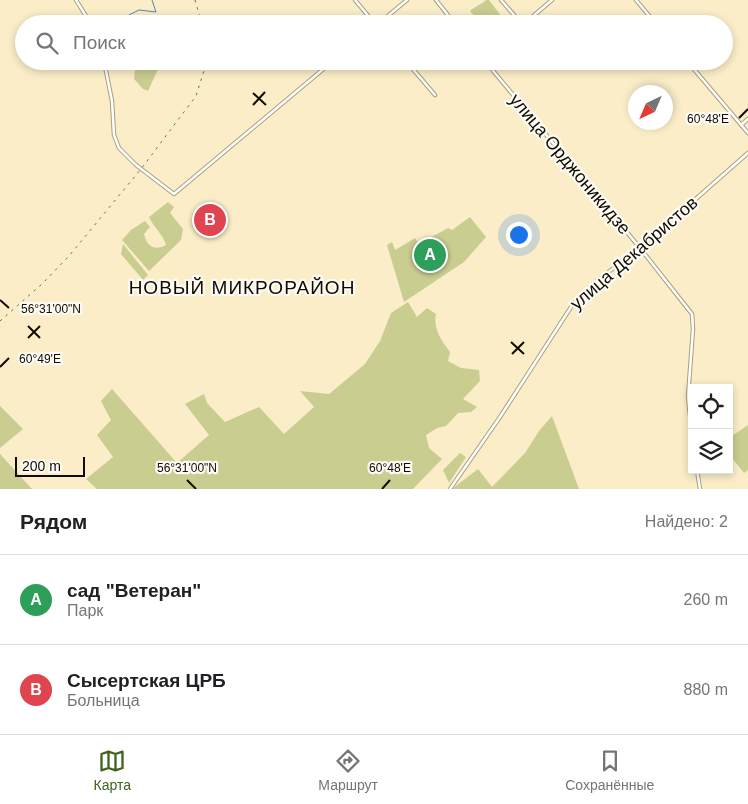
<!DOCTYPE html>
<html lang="ru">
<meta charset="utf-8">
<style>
:root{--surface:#fff;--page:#f6f6f6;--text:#202124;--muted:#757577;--line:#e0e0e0;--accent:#3f641d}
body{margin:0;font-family:Arial,sans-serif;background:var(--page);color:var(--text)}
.controls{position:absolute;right:15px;bottom:15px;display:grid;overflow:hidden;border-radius:0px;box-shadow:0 2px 8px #0003}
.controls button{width:45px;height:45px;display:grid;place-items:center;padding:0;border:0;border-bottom:1px solid var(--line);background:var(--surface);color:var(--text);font:25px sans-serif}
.compass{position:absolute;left:628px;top:85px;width:45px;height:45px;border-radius:50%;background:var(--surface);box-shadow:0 2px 8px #0003;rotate:224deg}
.scale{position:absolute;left:15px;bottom:12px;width:70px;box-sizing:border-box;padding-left:5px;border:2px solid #0f0b02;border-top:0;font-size:14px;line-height:18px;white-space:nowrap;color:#0f0b02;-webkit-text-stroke:4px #fdfbf4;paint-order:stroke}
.you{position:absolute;left:518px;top:234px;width:18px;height:18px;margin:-12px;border:4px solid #fff;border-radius:50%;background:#1a73e8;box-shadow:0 0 0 8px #1a73e833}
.badge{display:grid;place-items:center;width:32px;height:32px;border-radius:50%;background:var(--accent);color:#fff;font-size:16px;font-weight:700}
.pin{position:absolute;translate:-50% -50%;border:2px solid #fff;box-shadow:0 1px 5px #0006}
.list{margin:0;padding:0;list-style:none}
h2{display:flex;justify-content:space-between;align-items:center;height:65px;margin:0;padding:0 20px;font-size:21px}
h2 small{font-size:16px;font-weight:400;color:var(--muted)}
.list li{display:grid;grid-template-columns:32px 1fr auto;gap:15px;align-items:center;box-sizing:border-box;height:90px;padding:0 20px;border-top:1px solid var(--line)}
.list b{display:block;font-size:19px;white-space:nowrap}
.list p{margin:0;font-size:16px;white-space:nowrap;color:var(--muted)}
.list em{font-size:16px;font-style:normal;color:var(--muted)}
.icon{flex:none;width:28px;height:28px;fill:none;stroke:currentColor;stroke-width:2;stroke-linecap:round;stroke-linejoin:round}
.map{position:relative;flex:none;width:748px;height:489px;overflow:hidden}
.search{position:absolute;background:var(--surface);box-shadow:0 2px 8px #0003;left:15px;right:15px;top:15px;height:55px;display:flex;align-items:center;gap:12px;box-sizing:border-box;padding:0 18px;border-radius:28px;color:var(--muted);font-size:19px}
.sheet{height:245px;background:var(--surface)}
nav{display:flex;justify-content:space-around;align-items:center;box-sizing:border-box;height:70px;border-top:1px solid var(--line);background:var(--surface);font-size:14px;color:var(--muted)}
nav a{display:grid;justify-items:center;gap:2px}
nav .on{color:var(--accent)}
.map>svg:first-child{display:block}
</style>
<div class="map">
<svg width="748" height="489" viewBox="0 0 748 489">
<rect width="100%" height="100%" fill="#faedc8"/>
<!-- green -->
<g fill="#cacd90">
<path d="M486,0H489L502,17L496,24H480L470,11C475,6 481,5 486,0Z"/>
<polygon points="136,61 147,61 159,67 148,91 143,89 134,79"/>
<path d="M168,202L174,207L170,213L183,229L181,240L149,271L122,240L131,230L145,221L150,227L144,234C147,247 155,251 166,245C163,234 154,228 149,217Z"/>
<polygon points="470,217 486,237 464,262 404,302 387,245 392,242 395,250 415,238 419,244 448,228 452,230"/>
<polygon points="123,244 148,275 143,280 121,254"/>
<path d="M408,302L417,317L427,308L436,314C433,329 441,340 450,352L448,361L461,368L479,370L480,381L463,399L477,407L471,412L458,413L446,426L437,428L426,435L429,448L442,459L413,489H97L86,479L113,457L97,435L111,420L101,401L112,389L177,463L209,435L185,404L204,394L207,403L225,422L259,407L284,434L314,407L300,391L329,394L365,364L380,341L391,313Z"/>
<polygon points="0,406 23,429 0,448"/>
<polygon points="552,416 579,489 452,489 478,469 492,487 525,453 539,431"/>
<polygon points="748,425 748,470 744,473 729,454 729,438"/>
<polygon points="460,453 466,457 449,483 443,470"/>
<polygon points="0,454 32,489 0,489"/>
</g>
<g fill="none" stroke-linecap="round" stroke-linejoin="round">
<!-- stream -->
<polyline stroke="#5c86a8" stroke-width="1" points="129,15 139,10 156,12 152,0"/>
<defs>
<g id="tertiary">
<polyline points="76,0 91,24"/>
<polyline points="355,0 375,24"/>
<polyline points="436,0 455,24"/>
<polyline points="501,0 521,23 525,23 552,0"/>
<polyline points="378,24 407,0"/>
<polyline points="104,61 112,101 114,135 119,148 136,165 174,194 333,61"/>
<polyline points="406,61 435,95"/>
<polyline points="485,61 640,248 692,314 693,329 688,397 692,434"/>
<polyline points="741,125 748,119"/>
<polyline points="697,470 700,489"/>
<polyline points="450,489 500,417 573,304 594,283 640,248 748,153"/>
</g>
<g id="secondary">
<polyline points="636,0 656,24"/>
<polyline points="687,61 748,133"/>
</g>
</defs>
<!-- tertiary casing -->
<use href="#tertiary" stroke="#aa9f7c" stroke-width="4.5"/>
<!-- secondary casing -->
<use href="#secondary" stroke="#aa9f7c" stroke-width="4.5"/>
<!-- tertiary -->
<use href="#tertiary" stroke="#fff" stroke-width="2.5"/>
<!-- secondary -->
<use href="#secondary" stroke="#fff" stroke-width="2.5"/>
<!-- rail -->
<g stroke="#736b56" stroke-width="1" stroke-dasharray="2.5 5" stroke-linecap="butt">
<polyline points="195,0 202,24"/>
<polyline points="0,321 42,284 69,256 141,169 196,96 207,61"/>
</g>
</g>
<!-- ticks -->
<path fill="none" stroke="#0f0b02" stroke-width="2" d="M253,93L266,105M253,105L265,92M739,118L748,109M0,300L9,308M28,326L40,338M28,338L40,326M511,342L524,354M512,354L524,342M0,367L9,358M187,480L196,489M382,489L390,480"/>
<g text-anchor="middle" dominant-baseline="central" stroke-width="4.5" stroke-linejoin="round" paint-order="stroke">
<!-- street labels -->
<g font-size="18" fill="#0f0b02" stroke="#fdfbf4">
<text transform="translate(570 164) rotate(50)">улица Орджоникидзе</text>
<text transform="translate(634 253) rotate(-41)">улица Декабристов</text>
</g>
<!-- neighbourhood labels -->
<g font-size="19" letter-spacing="1" fill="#0f0b02" stroke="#fdfbf4">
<text x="242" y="287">НОВЫЙ МИКРОРАЙОН</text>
</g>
</g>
<g font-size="12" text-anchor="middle" fill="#0f0b02" stroke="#fdfbf4" stroke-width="4.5" stroke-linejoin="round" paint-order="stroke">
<text x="708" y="123">60°48'E</text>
<text x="51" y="313">56°31'00"N</text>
<text x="40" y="363">60°49'E</text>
<text x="390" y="472">60°48'E</text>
<text x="187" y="472">56°31'00"N</text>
</g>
</svg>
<div class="controls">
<button><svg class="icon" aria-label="locate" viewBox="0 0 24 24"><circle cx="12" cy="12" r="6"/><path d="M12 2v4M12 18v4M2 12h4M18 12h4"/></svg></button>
<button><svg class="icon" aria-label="layers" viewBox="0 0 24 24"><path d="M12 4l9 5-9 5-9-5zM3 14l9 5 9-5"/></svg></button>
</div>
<svg class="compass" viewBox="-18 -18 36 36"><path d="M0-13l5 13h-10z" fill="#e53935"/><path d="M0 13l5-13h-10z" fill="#757577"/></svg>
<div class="scale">200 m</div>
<div class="you"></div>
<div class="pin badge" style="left:430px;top:255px;background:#2e9e5b">A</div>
<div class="pin badge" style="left:210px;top:220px;background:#e0444e">B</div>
<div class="search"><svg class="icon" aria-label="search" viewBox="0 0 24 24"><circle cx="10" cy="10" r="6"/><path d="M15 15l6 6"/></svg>Поиск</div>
</div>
<section class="sheet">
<h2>Рядом<small>Найдено: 2</small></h2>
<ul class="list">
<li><span class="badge" style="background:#2e9e5b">A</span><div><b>сад &quot;Ветеран&quot;</b><p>Парк</p></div><em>260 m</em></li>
<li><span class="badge" style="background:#e0444e">B</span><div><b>Сысертская ЦРБ</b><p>Больница</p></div><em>880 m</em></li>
</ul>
</section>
<nav>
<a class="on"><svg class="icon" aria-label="map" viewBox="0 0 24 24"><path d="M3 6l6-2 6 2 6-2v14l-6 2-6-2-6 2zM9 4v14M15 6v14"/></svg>Карта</a>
<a><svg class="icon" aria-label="directions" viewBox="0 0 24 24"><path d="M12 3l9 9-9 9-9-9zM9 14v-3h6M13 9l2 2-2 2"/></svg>Маршрут</a>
<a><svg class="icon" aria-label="saved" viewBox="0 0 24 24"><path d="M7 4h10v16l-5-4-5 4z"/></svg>Сохранённые</a>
</nav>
